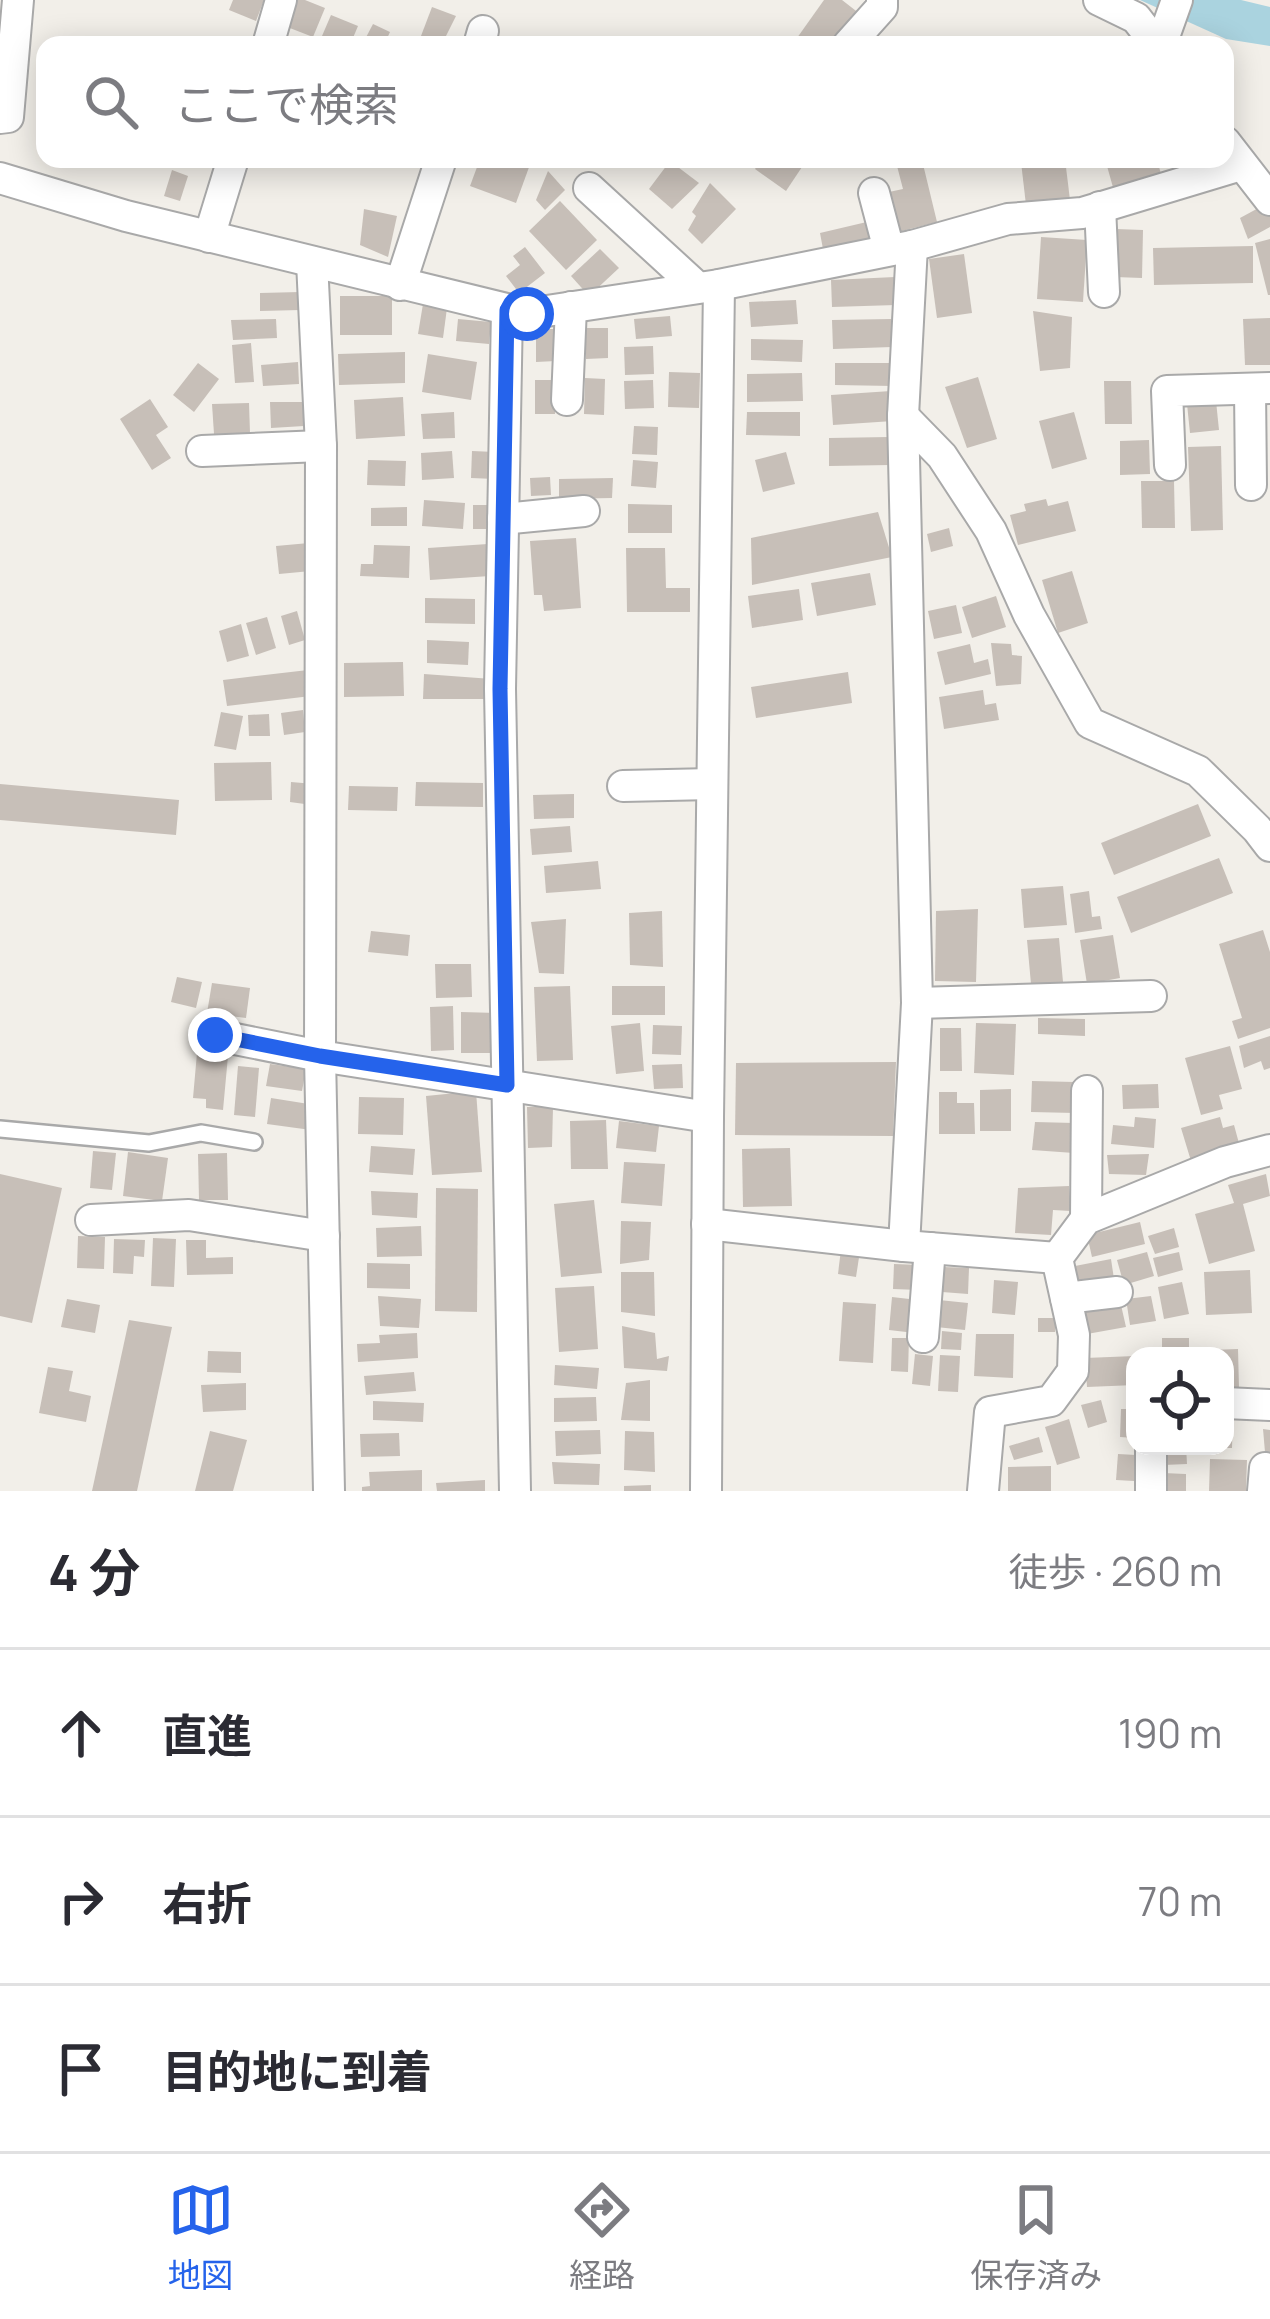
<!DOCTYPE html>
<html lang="ja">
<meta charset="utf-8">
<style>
:root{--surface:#fff;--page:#f7f7f7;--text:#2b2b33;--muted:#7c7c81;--line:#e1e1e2;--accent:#2563eb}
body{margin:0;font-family:Manrope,"Noto Sans JP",sans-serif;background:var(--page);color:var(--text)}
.controls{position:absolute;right:36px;bottom:36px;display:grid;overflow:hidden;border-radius:24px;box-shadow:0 6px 30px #0003}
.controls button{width:108px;height:108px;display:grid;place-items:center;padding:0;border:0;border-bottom:3px solid var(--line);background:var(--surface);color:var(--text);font:60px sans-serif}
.stop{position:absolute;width:36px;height:36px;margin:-27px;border:9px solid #2563eb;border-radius:50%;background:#fff}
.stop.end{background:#2563eb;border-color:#fff;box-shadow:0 3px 12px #0008}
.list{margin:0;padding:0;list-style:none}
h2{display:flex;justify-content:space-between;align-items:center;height:156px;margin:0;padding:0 48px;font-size:51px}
h2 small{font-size:39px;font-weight:400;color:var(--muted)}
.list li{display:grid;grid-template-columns:78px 1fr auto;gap:36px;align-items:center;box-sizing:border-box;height:168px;padding:0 48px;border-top:3px solid var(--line)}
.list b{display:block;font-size:45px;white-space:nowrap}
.list em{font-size:39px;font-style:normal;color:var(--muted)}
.icon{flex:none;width:66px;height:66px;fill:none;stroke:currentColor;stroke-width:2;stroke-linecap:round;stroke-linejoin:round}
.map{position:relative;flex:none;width:1270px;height:1491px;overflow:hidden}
.search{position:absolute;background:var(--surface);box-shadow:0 6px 30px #0003;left:36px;right:36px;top:36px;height:132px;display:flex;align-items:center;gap:30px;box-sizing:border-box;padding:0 42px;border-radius:24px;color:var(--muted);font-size:45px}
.sheet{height:660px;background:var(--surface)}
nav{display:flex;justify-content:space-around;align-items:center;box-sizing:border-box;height:168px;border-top:3px solid var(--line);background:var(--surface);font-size:33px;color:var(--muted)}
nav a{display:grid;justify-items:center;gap:6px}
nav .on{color:var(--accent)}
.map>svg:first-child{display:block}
</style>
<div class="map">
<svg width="1270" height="1491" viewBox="0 0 1270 1491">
<rect width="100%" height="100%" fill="#f2efe9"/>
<!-- water -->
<polygon fill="#aad3df" points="1140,0 1241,0 1270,7 1270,46 1226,39"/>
<!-- building -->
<g fill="#c7bfb8">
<polygon points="233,0 264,0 256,21 229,10"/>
<polygon points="292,0 305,0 325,8 313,37 282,25"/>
<polygon points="824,0 842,0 860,14 837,45 792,45"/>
<polygon points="432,7 456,16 442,44 421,36"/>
<polygon points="331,15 358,26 350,45 319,43"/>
<polygon points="373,24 390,32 384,45 362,45"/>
<polygon points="480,159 532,159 516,203 470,186"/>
<polygon points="762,159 803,159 806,161 786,191 755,169"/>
<polygon points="1043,159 1065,159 1070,200 1026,205 1021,162"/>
<polygon points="1105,159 1157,159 1162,178 1114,191"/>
<polygon points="922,160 937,222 898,232 889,192 903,189 897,166"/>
<polygon points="670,161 699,183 672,209 649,189"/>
<polygon points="172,170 188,176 180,201 164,196"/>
<polygon points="548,171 565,190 545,210 536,200"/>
<polygon points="710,183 736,209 702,244 688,230 696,216 692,212"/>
<polygon points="560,201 597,240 566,270 529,231"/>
<polygon points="1264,205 1270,217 1270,227 1248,239 1240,218"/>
<polygon points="364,209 397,216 388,257 360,245"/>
<polygon points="871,221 875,237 823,249 820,233"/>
<polygon points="1116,229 1143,230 1142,278 1115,277"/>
<polygon points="1041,237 1087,240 1083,302 1037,299"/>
<polygon points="1270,239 1270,295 1268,295 1255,243"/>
<polygon points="1253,246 1253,283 1154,285 1153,248"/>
<polygon points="525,247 545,273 519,293 506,276 520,265 513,256"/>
<polygon points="600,249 619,268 589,296 571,276"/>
<polygon points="964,254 972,313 937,318 929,259"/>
<polygon points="895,277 896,305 832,307 831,280"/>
<polygon points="300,292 300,310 260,311 260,293"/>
<rect x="340" y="296" width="52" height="39"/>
<polygon points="796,300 798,324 751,327 749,302"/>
<polygon points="423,304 447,308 443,338 418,334"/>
<polygon points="1033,311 1072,317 1070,368 1040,371"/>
<polygon points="670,316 672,336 636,339 634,319"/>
<polygon points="1270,318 1270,365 1245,365 1243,319"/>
<polygon points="276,319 277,338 233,340 231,320"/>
<polygon points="458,319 491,322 489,344 456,341"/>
<polygon points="891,319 892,347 833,349 832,320"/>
<polygon points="586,328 608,328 608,358 586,359"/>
<polygon points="536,329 556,329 556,361 536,362"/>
<polygon points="751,339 803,340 802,362 751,360"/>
<polygon points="251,343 254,382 235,383 232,345"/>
<polygon points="653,346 654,374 625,375 624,347"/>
<polygon points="405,352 405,383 339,385 338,354"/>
<polygon points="428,354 477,362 471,400 422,392"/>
<polygon points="298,362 299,384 263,386 261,365"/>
<polygon points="198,363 219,379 194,412 173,395"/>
<polygon points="835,363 894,363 893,386 835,385"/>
<polygon points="669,372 700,373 699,408 668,407"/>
<polygon points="802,373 803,401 747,402 747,374"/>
<polygon points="978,377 997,439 967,448 945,387"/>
<polygon points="585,378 605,379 604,415 584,414"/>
<rect x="535" y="380" width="20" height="34"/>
<polygon points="653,380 654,408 625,409 624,381"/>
<polygon points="1104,381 1131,381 1132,424 1105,424"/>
<polygon points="891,391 893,421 833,425 831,395"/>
<polygon points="403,397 405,436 356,439 354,400"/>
<polygon points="150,399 168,427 156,435 171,458 152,470 120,419"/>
<polygon points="1216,401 1219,430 1190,433 1187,404"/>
<polygon points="270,402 303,402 304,426 271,428"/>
<polygon points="249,403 250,433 214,434 212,404"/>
<polygon points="454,412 455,438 423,439 421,414"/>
<polygon points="747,412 800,412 800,436 746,435"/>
<polygon points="1074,412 1087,459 1052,469 1039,421"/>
<polygon points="634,426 658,427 657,455 632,454"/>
<polygon points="889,437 890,465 829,466 829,438"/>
<polygon points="1149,440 1150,474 1120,475 1120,441"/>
<polygon points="1221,446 1223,530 1191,531 1188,447"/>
<polygon points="452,451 454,478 422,480 421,453"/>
<polygon points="472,451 495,452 495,479 471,478"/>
<polygon points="786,452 795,484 763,492 755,460"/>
<polygon points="368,460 406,461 405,486 367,485"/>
<polygon points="633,460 658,462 656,488 631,486"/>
<polygon points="550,477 551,495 531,496 530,478"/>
<polygon points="613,478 612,498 559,499 559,479"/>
<polygon points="1141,481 1174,481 1175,528 1142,528"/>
<polygon points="1046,499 1048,506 1068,501 1076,531 1018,545 1010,515 1026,511 1024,504"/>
<polygon points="424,500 465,503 463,529 422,526"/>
<polygon points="628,504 672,505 672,533 628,533"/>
<rect x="473" y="505" width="21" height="24"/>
<polygon points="407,507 407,526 371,526 371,508"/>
<polygon points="878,512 892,557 752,585 751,538"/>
<polygon points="949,528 953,546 931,552 927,534"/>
<polygon points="576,538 581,608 544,611 542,595 534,595 530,541"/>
<polygon points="309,543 311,571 279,574 276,546"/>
<polygon points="488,544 490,576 430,580 428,548"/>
<polygon points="374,545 410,546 409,578 360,576 361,564 373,564"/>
<polygon points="626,548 665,548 666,588 690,588 690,612 627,612"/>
<polygon points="1072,571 1088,623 1058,633 1042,580"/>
<polygon points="870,573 876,605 817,616 811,583"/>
<polygon points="799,589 803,620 752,628 748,596"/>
<polygon points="996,596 1006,627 972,638 962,607"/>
<polygon points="425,598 475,599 475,624 425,623"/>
<polygon points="956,605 962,633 934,639 928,611"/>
<polygon points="297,611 305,640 289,645 281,616"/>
<polygon points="267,617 276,648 256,655 246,623"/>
<polygon points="241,624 249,656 227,662 219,631"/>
<polygon points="427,640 469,642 468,665 427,663"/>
<polygon points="991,643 1011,644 1012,655 1022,656 1021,684 996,686"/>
<polygon points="970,644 974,663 988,659 991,674 945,685 937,652"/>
<polygon points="403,662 404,696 344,697 344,663"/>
<polygon points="308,670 311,696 227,706 223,680"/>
<polygon points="848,672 852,703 756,718 751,687"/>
<polygon points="424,674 492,679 490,699 423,699"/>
<polygon points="983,690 985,705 996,703 999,720 944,729 939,697"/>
<polygon points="303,710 305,732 284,735 281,713"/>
<polygon points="221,712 243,716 236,750 214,746"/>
<polygon points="269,714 270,736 249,736 248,715"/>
<polygon points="271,762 272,800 215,801 214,763"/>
<polygon points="291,782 314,784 312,805 290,802"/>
<polygon points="416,782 483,783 483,807 415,806"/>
<polygon points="0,784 179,800 176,835 0,820"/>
<polygon points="349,786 398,787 397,811 348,810"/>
<polygon points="574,794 574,818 534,819 533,795"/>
<polygon points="1198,804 1211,836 1114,875 1101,843"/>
<polygon points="570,826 572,852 532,855 530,829"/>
<polygon points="1219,858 1233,893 1131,933 1117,897"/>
<polygon points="598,861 601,889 546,893 544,866"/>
<polygon points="1063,886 1067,925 1024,928 1021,889"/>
<polygon points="1089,891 1092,917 1100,916 1102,929 1075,933 1070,894"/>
<polygon points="978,909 976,982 935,981 936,911"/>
<polygon points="662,911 663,967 630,965 629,913"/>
<polygon points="566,919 564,974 539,973 531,922"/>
<polygon points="1263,930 1270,952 1270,1028 1238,1039 1232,1021 1242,1018 1219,944"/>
<polygon points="371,931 410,935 408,956 368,952"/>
<polygon points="1113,935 1120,978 1087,984 1080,940"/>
<polygon points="1059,938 1063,982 1031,984 1027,940"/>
<polygon points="435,964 471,964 472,997 436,998"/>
<polygon points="177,977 202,982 196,1008 171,1002"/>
<polygon points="212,983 250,988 246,1018 207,1013"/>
<polygon points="570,986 573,1060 537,1061 534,987"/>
<rect x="612" y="986" width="53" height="29"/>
<polygon points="453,1006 454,1050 431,1051 430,1007"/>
<polygon points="461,1012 497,1013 497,1053 461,1053"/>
<polygon points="1038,1018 1085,1019 1085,1036 1038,1034"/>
<polygon points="640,1023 644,1071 616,1074 611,1026"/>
<polygon points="976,1023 1016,1024 1014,1075 974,1073"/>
<polygon points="653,1025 682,1026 681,1055 652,1054"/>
<polygon points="940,1028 961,1028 962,1071 940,1071"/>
<polygon points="1270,1036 1270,1068 1264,1070 1261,1061 1244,1068 1239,1046"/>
<polygon points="1230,1046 1242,1089 1219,1095 1223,1109 1201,1115 1185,1058"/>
<polygon points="197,1053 228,1056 223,1110 206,1108 206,1099 193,1098"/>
<polygon points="896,1062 893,1136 735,1135 736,1063"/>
<polygon points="270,1064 306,1069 302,1091 266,1086"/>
<polygon points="682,1064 683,1088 654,1089 652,1065"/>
<polygon points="238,1066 259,1068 255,1117 234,1115"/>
<polygon points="1032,1081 1075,1082 1075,1113 1031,1112"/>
<polygon points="1158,1084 1159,1108 1123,1109 1122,1085"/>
<polygon points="1011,1089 1011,1131 980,1131 980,1090"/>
<polygon points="476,1091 482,1172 432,1175 426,1096"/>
<polygon points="939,1092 957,1092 957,1103 974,1103 975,1134 939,1134"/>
<polygon points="359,1097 404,1098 403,1135 358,1134"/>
<polygon points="271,1098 315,1105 311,1130 267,1124"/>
<polygon points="527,1107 553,1107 552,1147 528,1148"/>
<polygon points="1135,1117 1156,1119 1154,1148 1111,1144 1113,1125 1134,1127"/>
<polygon points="1220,1117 1223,1128 1234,1125 1240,1147 1191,1161 1181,1128"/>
<polygon points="606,1120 608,1169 571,1169 570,1121"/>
<polygon points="619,1121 659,1126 656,1152 616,1148"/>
<polygon points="1035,1122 1074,1123 1074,1153 1032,1150"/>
<polygon points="371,1146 415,1149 413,1175 369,1172"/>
<polygon points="790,1148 792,1206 743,1207 742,1149"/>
<polygon points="93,1151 116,1153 112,1190 90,1188"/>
<polygon points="128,1152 168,1158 162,1201 123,1196"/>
<polygon points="227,1153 228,1200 199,1200 198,1154"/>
<polygon points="1149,1154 1146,1175 1109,1174 1107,1155"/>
<polygon points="624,1162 665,1164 662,1206 621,1203"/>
<polygon points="0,1174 62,1188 32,1323 0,1316"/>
<polygon points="1266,1174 1270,1196 1243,1204 1255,1251 1209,1264 1195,1214 1234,1203 1228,1185"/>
<polygon points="1069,1186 1071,1211 1053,1210 1051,1235 1015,1233 1018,1188"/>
<polygon points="436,1188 478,1189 477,1312 435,1311"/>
<polygon points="371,1191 418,1193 417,1218 372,1215"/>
<polygon points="594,1200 602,1273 561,1277 554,1204"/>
<polygon points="621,1221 651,1222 649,1260 620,1264"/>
<polygon points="1140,1222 1145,1244 1092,1257 1087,1235"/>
<polygon points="421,1226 422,1256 377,1257 376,1228"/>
<polygon points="1174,1228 1179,1247 1155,1254 1148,1236"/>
<polygon points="78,1236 105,1237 104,1269 77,1268"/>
<polygon points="153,1238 176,1239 174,1287 151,1286"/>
<polygon points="114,1239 145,1240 144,1257 134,1256 133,1274 113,1273"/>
<polygon points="186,1240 206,1240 206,1258 233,1257 233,1274 187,1275"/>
<polygon points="841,1249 860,1251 856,1277 838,1274"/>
<polygon points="1147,1252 1154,1276 1124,1285 1117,1260"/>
<polygon points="1179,1252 1183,1270 1158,1277 1153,1258"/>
<polygon points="1111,1259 1114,1279 1079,1286 1075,1266"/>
<polygon points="367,1263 410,1264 410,1289 367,1288"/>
<polygon points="894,1264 920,1265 919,1290 893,1289"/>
<polygon points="943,1267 969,1268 968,1294 942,1292"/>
<polygon points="1250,1270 1252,1313 1206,1315 1204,1272"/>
<polygon points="621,1272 654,1272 655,1316 621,1312"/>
<polygon points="994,1280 1018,1282 1015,1315 992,1313"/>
<polygon points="1182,1282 1189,1314 1164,1319 1158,1287"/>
<polygon points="594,1286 598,1349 559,1352 555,1288"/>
<polygon points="378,1296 421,1299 419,1328 380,1326"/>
<polygon points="1151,1296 1156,1321 1130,1325 1126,1299"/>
<polygon points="892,1297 918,1300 915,1333 889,1330"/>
<polygon points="67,1299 100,1305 95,1333 61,1327"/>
<polygon points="939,1300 968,1303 965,1330 936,1327"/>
<polygon points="843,1302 876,1304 873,1363 839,1361"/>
<polygon points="1121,1305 1126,1327 1087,1334 1083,1312"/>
<rect x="1038" y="1318" width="17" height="14"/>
<polygon points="129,1320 172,1327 137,1491 92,1491"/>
<polygon points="622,1326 655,1333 657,1359 669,1356 667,1371 624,1368"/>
<polygon points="942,1331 962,1333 961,1350 941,1349"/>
<polygon points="417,1333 418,1358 358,1362 357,1344 380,1343 379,1335"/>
<polygon points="976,1334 1014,1334 1013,1378 974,1376"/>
<polygon points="892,1338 909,1338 908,1372 891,1371"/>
<rect x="1162" y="1338" width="27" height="18"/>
<polygon points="1238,1349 1239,1388 1225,1388 1225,1356 1210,1356 1210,1350"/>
<polygon points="208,1351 241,1352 241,1373 207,1372"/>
<polygon points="915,1354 933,1356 930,1386 912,1384"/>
<polygon points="940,1355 960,1356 958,1392 938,1391"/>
<polygon points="1135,1356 1135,1385 1087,1387 1085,1358"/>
<polygon points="555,1365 599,1368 597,1389 554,1385"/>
<polygon points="48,1367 73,1371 69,1391 91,1396 86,1422 39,1413"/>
<polygon points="414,1372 416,1391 366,1395 364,1376"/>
<polygon points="650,1380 650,1421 621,1420 626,1383"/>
<polygon points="246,1383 246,1410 203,1412 201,1385"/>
<polygon points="596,1397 597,1421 554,1422 554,1398"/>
<polygon points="1101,1400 1107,1422 1088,1428 1081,1405"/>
<polygon points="373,1401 424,1403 423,1422 373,1420"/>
<polygon points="1121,1409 1135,1409 1135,1438 1120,1437"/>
<polygon points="1225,1413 1233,1413 1232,1448 1225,1448"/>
<polygon points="1069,1419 1080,1458 1057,1465 1045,1427"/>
<polygon points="1263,1429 1270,1430 1270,1453 1265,1452"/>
<polygon points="600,1430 601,1454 556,1456 555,1431"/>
<polygon points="210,1431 247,1440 233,1491 195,1491"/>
<polygon points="625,1431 654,1432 655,1472 624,1470"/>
<polygon points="399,1433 400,1456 361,1457 360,1434"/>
<polygon points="1039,1437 1043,1452 1014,1460 1009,1446"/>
<polygon points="1163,1446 1186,1446 1187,1464 1164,1465"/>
<polygon points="1118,1454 1136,1455 1134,1481 1116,1480"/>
<polygon points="1210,1459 1247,1460 1246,1491 1209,1491"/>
<polygon points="552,1462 600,1464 599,1485 554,1484"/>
<polygon points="1051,1466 1051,1491 1008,1491 1008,1467"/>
<polygon points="422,1470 422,1491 362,1491 362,1487 370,1486 369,1472"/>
<polygon points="1163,1473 1186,1474 1186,1491 1162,1491"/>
<polygon points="485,1480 485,1491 437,1491 436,1483"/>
<polygon points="651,1485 651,1491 624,1491 624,1486"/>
</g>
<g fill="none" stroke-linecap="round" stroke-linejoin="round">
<defs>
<polyline id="lane" points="0,1129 149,1143 201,1133 254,1142"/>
<g id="street">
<polyline points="1099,0 1136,18 1157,45"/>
<polyline points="268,45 281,0"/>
<polyline points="479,45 483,31"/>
<polyline points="848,45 882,7 882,0"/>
<polyline points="1161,45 1177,0"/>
<polyline points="0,118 8,117 18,0"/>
<polyline points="1225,142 1270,200"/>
<polyline points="0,178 126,216 527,314 719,285 912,246 1008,219 1082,213 1241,165"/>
<polyline points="589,188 697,287"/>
<polyline points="874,193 889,250"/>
<polyline points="1100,207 1104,292"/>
<polyline points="209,237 233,159"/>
<polyline points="312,262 321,446 320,1056 329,1491"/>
<polyline points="400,285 441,159"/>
<polyline points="507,310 500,689 515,1491"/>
<polyline points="1250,389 1251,485"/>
<polyline points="567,400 571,307"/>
<polyline points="903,416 942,456 991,531 1029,615 1090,723 1198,771 1257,829 1270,846"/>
<polyline points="202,451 321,446"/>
<polyline points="1170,465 1167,391 1270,388"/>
<polyline points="503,519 584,511"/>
<polyline points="623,786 712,784"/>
<polyline points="917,1003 1151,996"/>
<polyline points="215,1035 320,1056 708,1117"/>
<polyline points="1086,1219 1087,1091"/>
<polyline points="91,1220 189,1215 324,1236"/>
<polyline points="707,1224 904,1246 917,1003 903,416 912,246"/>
<polyline points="904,1246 1057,1258"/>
<polyline points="1066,1298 1117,1292"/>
<polyline points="923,1337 930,1248"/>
<polyline points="1225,1403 1270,1405"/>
<polyline points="1151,1446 1151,1491"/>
<polyline points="706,1491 708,1117 719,285"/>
<polyline points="983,1491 990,1412 1051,1401 1073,1371 1074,1335 1057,1258 1086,1219 1225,1162 1270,1150"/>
<polyline points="1263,1491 1265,1468"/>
</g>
</defs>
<!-- lane casing -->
<use href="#lane" stroke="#a9a9a9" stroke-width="20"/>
<!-- street casing -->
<use href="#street" stroke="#a9a9a9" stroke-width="34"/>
<!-- lane -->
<use href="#lane" stroke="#fff" stroke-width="15"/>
<!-- street -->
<use href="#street" stroke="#fff" stroke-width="30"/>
</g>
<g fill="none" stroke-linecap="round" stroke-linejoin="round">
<!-- route -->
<polyline stroke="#2563eb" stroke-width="15" points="215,1035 320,1056 507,1085 500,689 507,310 527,314"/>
</g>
</svg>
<div class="controls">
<button><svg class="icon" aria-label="locate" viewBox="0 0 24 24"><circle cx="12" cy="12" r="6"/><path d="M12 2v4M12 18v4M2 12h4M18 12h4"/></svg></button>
</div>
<div class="stop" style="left:527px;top:314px"></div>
<div class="stop end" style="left:215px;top:1035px"></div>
<div class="search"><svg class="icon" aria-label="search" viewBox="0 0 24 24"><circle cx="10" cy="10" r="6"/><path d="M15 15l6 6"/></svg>ここで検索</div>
</div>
<section class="sheet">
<h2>4 分<small>徒歩 · 260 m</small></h2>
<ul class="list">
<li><svg class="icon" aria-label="ahead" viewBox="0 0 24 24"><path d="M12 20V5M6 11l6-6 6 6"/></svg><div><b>直進</b></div><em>190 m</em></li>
<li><svg class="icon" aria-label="right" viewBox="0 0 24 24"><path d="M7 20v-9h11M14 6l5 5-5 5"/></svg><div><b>右折</b></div><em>70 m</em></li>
<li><svg class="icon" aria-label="arrive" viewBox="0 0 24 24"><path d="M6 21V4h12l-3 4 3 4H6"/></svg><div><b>目的地に到着</b></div></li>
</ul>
</section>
<nav>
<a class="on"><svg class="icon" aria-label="map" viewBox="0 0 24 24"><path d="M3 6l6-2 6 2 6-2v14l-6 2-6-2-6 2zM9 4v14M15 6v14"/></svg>地図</a>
<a><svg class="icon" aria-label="directions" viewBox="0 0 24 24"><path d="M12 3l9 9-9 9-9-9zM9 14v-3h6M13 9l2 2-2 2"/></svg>経路</a>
<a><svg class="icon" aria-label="saved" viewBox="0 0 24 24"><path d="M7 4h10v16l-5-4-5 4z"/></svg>保存済み</a>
</nav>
